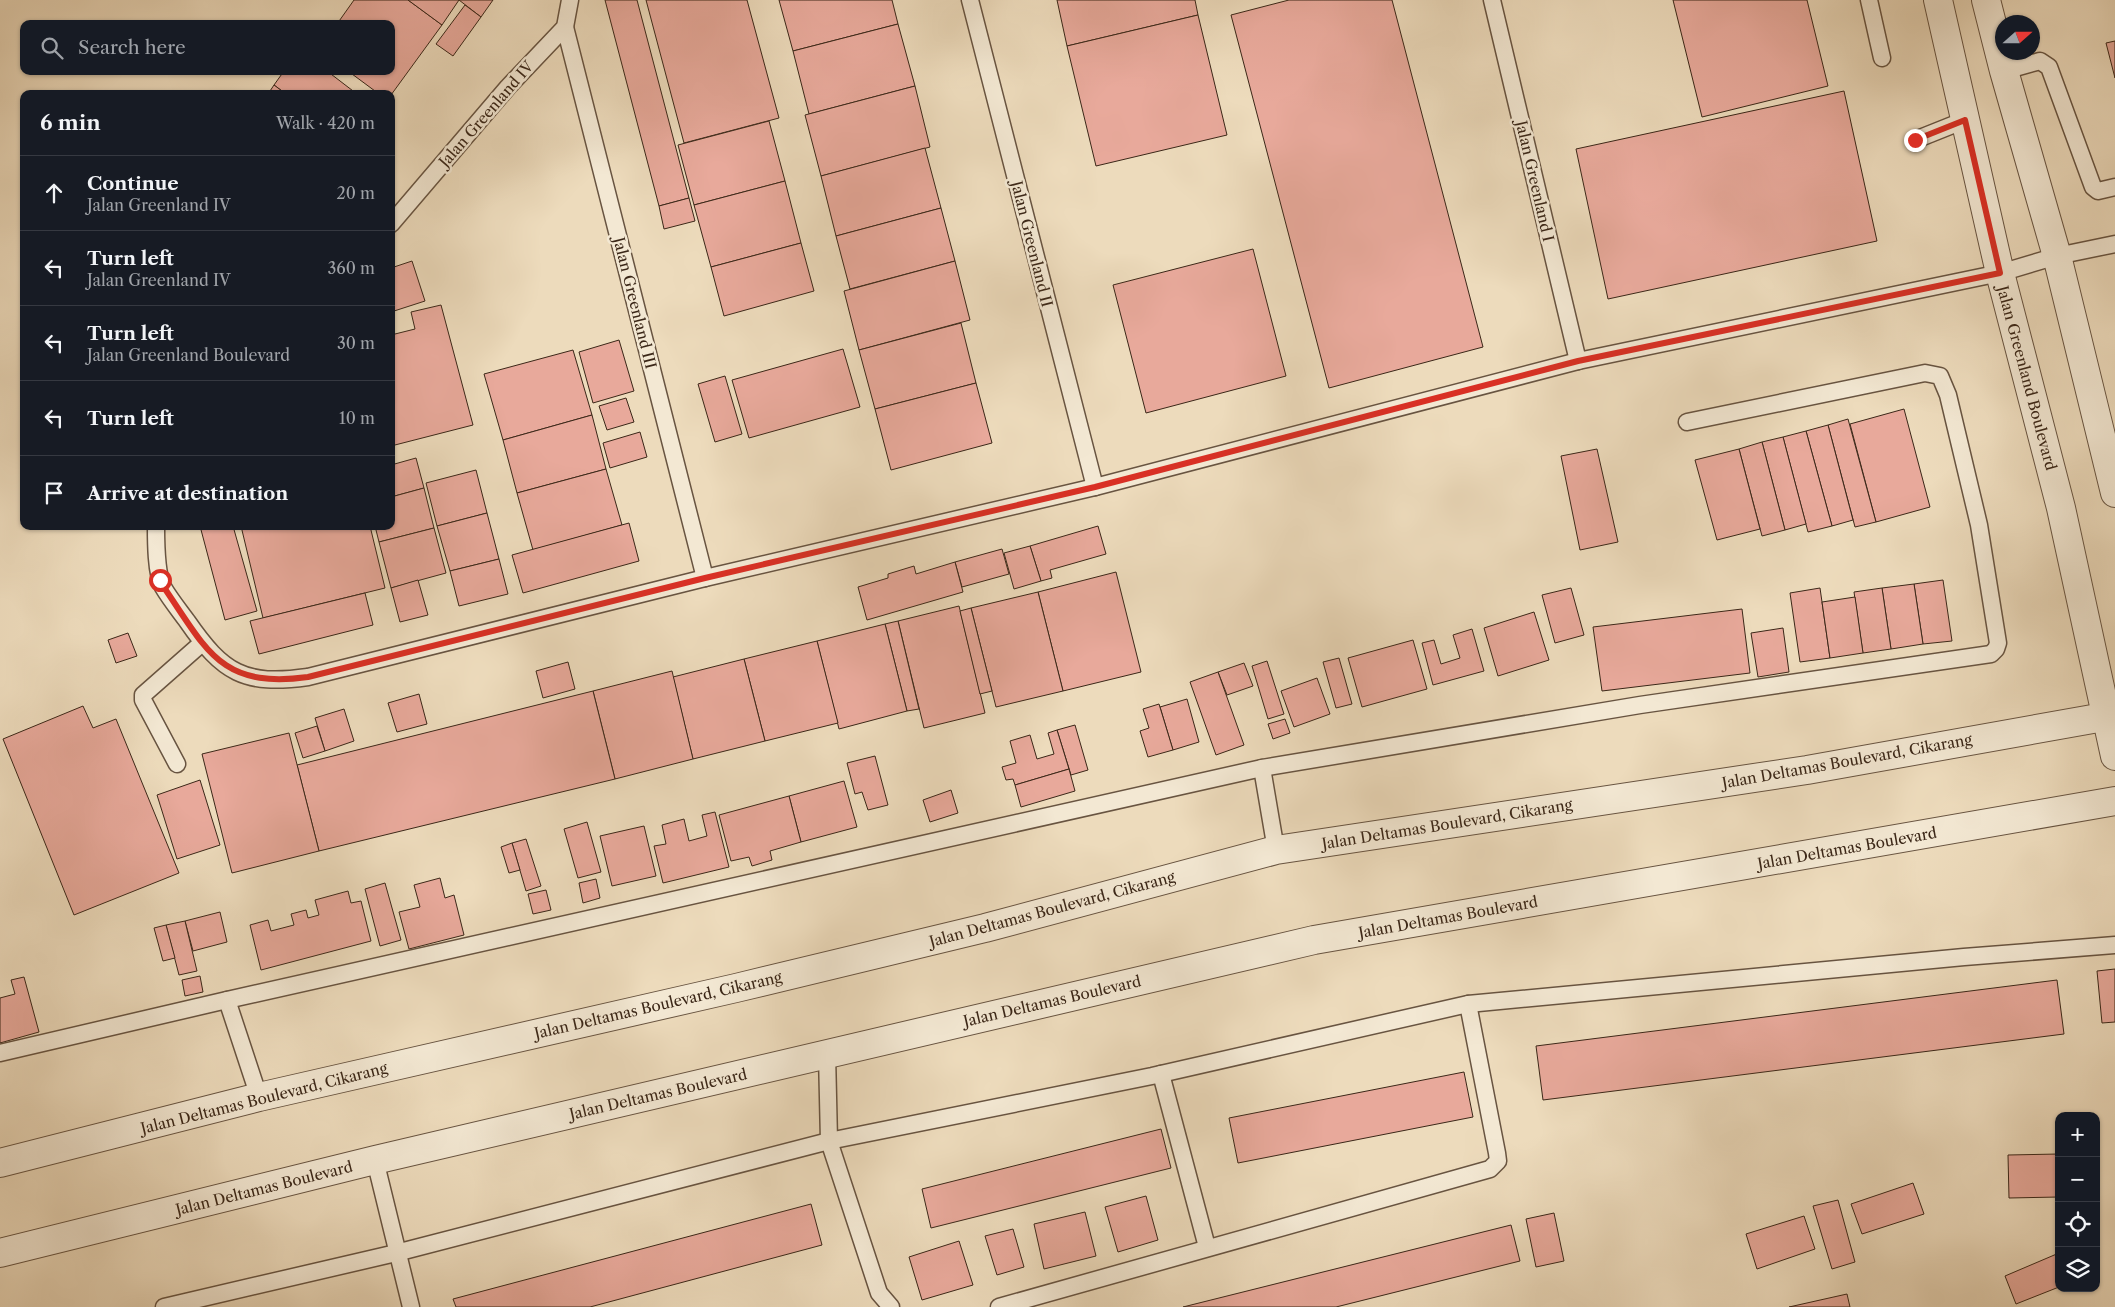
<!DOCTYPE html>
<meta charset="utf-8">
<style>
:root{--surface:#171b24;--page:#242831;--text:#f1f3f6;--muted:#9ea1a6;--line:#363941}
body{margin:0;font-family:"Libre Caslon Text",serif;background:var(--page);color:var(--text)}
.controls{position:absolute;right:15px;bottom:15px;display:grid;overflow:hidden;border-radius:10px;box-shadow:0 1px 4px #0004}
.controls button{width:45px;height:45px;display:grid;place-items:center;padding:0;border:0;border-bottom:1px solid var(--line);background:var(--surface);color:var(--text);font:25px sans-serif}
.compass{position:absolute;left:1995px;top:15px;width:45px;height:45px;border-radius:50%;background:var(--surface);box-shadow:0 1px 4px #0004;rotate:69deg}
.stop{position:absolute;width:15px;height:15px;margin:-11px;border:4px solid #d93025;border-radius:50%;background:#fff}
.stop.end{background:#d93025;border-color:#fff;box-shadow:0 1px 5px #0008}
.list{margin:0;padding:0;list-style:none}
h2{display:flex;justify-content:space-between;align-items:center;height:65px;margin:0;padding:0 20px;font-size:21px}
h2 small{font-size:16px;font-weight:400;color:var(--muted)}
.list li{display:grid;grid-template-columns:32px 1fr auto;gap:15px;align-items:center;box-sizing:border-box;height:75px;padding:0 20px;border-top:1px solid var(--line)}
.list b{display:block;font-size:19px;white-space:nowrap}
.list p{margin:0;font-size:16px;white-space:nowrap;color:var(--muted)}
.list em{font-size:16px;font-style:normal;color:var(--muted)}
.icon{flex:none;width:28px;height:28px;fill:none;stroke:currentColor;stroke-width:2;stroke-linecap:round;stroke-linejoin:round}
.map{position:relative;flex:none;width:2115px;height:1307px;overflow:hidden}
.search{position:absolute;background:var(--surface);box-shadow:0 1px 4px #0004;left:20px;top:20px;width:375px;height:55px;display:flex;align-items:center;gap:12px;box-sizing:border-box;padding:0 18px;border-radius:10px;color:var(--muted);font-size:19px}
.panel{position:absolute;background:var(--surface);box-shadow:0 1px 4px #0004;left:20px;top:90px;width:375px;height:440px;border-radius:10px}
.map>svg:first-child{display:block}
</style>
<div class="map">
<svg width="2115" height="1307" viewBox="0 0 2115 1307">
<rect width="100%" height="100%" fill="#eddbbc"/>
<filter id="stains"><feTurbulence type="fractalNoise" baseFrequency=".004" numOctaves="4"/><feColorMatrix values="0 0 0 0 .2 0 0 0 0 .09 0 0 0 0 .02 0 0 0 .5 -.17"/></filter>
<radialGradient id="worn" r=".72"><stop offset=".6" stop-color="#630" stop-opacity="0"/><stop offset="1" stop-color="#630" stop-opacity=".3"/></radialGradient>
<!-- building -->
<g fill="#e8a99b" stroke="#3b2718">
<polygon points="354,0 408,0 442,25 391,95 379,94 348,71 391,71 391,24 337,24"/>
<polygon points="408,0 459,0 442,25"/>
<polygon points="459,0 493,0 481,17"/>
<polygon points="605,0 637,0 689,198 659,206"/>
<polygon points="646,0 747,0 779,118 684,143"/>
<polygon points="779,0 892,0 898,24 793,51"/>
<polygon points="1057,0 1195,0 1198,15 1067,46"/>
<polygon points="1289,0 1392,0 1483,347 1329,388 1231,15"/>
<polygon points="1673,0 1807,0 1828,86 1702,117"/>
<polygon points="465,5 481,17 453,56 436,44"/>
<polygon points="1198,15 1227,135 1096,166 1067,46"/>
<polygon points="898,24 915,86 809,114 793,51"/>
<polygon points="2115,41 2115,78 2106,43"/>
<polygon points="284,71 327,71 357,94 286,94 274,85"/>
<polygon points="274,85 286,94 268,94"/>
<polygon points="915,86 930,147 821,176 805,115"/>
<polygon points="1844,91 1877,241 1608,299 1576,149"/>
<polygon points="769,121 785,181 694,205 678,145"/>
<polygon points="925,148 941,208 836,236 821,176"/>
<polygon points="785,181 801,243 711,267 694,205"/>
<polygon points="689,198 695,221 664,229 659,206"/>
<polygon points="941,208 955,261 850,289 836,236"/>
<polygon points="801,243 814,291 724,316 711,267"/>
<polygon points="1253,249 1286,376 1146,413 1113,285"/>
<polygon points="412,261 425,301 391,312 391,268"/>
<polygon points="955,261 970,320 859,350 844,291"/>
<polygon points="441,305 473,425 391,446 391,335 415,329 411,312"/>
<polygon points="961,323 976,383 875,409 859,350"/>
<polygon points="619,340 634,391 593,403 579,352"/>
<polygon points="843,349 860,407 749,438 732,380"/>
<polygon points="573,350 592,415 503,440 484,374"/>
<polygon points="725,376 742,434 715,442 698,384"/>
<polygon points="976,383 992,443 891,470 875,409"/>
<polygon points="626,398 634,422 607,430 599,406"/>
<polygon points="1904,409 1930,507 1876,522 1850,424"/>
<polygon points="592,415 606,469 517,493 503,440"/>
<polygon points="1848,419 1876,522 1855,527 1828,425"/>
<polygon points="1828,425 1853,520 1832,526 1806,431"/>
<polygon points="1806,431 1832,526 1808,532 1783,437"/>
<polygon points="640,432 647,457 610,468 603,443"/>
<polygon points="1783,437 1806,524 1785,530 1762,442"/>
<polygon points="1762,442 1785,530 1762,536 1739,449"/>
<polygon points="1597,449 1618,542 1580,550 1561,456"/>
<polygon points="1739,449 1760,529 1717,540 1695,460"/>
<polygon points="416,458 424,488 391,497 391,465"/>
<polygon points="606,469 622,525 533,550 517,493"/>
<polygon points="476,470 487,513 437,526 426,483"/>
<polygon points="424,488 434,528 379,542 375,526 391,526 391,497"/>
<polygon points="487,513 499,559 450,571 437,526"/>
<polygon points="629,523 639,561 523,593 512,555"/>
<polygon points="200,526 233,526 257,611 225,620"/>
<polygon points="241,526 370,526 385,588 263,618"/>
<polygon points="1098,526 1106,554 1050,570 1052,578 1041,581 1030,546"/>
<polygon points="434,528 446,573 391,588 379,542"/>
<polygon points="1030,546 1041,581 1014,589 1004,553"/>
<polygon points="1002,549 1009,574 962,587 955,562"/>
<polygon points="499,559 508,594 459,606 450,571"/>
<polygon points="955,562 963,592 867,620 858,587 888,578 888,574 914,566 916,574"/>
<polygon points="1116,572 1141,672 1063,691 1038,592"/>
<polygon points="418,580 428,615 400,622 391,588"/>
<polygon points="1943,580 1952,641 1923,644 1914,584"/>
<polygon points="1914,584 1923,644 1891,649 1882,588"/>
<polygon points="1571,588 1584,635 1555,643 1542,595"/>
<polygon points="1820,588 1830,658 1800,662 1790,593"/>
<polygon points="1882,588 1891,649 1863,653 1854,592"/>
<polygon points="1038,592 1063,691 996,707 971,608"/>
<polygon points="365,593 373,625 259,654 250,621"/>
<polygon points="1855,597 1863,653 1830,658 1822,602"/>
<polygon points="959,606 985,713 924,728 898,621"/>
<polygon points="971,608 992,691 980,694 960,611"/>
<polygon points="1742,609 1750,673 1602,691 1593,627"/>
<polygon points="1534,612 1549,660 1498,676 1484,628"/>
<polygon points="898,621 919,709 907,711 885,624"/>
<polygon points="885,624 907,711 839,729 817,641"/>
<polygon points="1783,628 1789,672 1758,677 1751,633"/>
<polygon points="1472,629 1484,671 1433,685 1422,643 1434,640 1441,664 1460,658 1453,635"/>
<polygon points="128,633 137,656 116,663 108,640"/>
<polygon points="1413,640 1427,689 1362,707 1348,658"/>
<polygon points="817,641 838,723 765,741 744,659"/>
<polygon points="1339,658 1352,704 1336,708 1323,662"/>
<polygon points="744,659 765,741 693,759 673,677"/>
<polygon points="1267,661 1284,714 1268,719 1252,666"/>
<polygon points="568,662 575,689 543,698 536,671"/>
<polygon points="1244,663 1253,686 1227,695 1218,672"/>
<polygon points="672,671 693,759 615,779 593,691"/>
<polygon points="1218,672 1244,745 1216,755 1190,682"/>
<polygon points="1317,678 1330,714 1294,727 1281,691"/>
<polygon points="593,691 615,779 319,851 297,765"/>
<polygon points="419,694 427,724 397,732 388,703"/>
<polygon points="1187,699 1199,742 1173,750 1160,707"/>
<polygon points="1159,704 1173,750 1148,757 1140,731 1149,728 1143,709"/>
<polygon points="83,706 93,728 116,719 179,873 74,915 3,739"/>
<polygon points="344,709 354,741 325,751 315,718"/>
<polygon points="1285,719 1290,733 1273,739 1268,724"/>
<polygon points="1075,725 1088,770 1071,775 1057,730"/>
<polygon points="317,726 325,751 303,758 295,733"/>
<polygon points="1057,730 1069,769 1015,785 1013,779 1006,780 1002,767 1016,763 1010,741 1030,735 1037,759 1054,754 1048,733"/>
<polygon points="289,733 319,851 232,873 202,754"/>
<polygon points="875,756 888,805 868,810 862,792 855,794 847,763"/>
<polygon points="1069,769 1075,791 1021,807 1015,785"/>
<polygon points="200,780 220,845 177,859 157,795"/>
<polygon points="844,781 857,827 801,842 789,796"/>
<polygon points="951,790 958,813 930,822 923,800"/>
<polygon points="789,796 801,842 770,851 772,860 752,866 749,857 731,861 719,815"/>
<polygon points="715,812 729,867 663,883 654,846 666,844 662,825 684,819 689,841 707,836 702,815"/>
<polygon points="587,822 601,872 578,878 564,829"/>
<polygon points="644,826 656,876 612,886 600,836"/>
<polygon points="526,839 541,886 526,891 512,843"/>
<polygon points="512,843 520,870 509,873 501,847"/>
<polygon points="440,878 445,898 454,895 464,935 409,949 399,912 420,907 414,885"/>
<polygon points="596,879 600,898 583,903 579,883"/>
<polygon points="385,883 401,940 380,946 365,889"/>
<polygon points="546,890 551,910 533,914 528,894"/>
<polygon points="348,891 351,903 361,901 371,941 261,970 250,925 268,920 271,931 294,925 291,914 306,910 308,918 319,915 315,900"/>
<polygon points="220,912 227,942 193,951 185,921"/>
<polygon points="185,921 197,971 179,975 166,925"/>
<polygon points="166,925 175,958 163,961 154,928"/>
<polygon points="2115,969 2115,1022 2102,1023 2097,971"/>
<polygon points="200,976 203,992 185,996 182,980"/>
<polygon points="24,977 39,1032 0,1043 0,998 15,994 11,980"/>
<polygon points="2057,980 2064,1034 1543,1100 1536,1046"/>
<polygon points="1464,1072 1473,1117 1238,1163 1229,1118"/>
<polygon points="1161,1129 1171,1168 931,1228 922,1189"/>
<polygon points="2059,1154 2059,1197 2009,1198 2008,1155"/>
<polygon points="1913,1183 1924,1214 1862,1234 1851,1204"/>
<polygon points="1146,1196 1158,1240 1118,1252 1105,1207"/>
<polygon points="1838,1200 1855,1262 1832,1269 1813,1206"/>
<polygon points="811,1204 822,1245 590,1307 456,1307 453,1299"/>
<polygon points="1085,1212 1096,1256 1044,1269 1034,1224"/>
<polygon points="1554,1213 1564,1261 1536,1267 1526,1219"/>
<polygon points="1804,1216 1815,1249 1757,1269 1746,1234"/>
<polygon points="1511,1225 1520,1261 1336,1307 1183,1307"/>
<polygon points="1013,1229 1024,1267 997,1275 985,1236"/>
<polygon points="959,1241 973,1285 922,1300 909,1257"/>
<polygon points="2059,1253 2059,1287 2016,1304 2005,1276"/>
<polygon points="1847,1294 1850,1307 1789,1307"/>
</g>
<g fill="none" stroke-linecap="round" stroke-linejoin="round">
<defs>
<g id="service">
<polyline points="970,0 1095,487"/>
<polyline points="1492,0 1578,361"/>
<polyline points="1869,0 1882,58"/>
<polyline points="565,27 705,578"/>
<polyline points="2004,71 2040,61 2049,67 2093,187 2098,191 2115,187"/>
<polyline points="1915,140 1965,120"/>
<polyline points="391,224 508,87 565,27 570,0"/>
<path d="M156,526C156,542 156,573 163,587C170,599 179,610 187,621C223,673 244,686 308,677L705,578L1095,487L1578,361L2000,273L2057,256L2115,244"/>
<polyline points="177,764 143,700 143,695 202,643"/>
<polyline points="1262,768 1276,850"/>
<polyline points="227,1000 259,1097"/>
<polyline points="0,1053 227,1000 1262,768 1640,705 1991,654 1996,649 1998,643 1979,525 1948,395 1940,376 1925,373 1687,422"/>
<polyline points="827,1054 829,1141 879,1293 891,1307"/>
<polyline points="1161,1074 1207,1247"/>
<polyline points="375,1160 411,1307"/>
<polyline points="164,1307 396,1253 829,1141 1152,1076 1468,1004 1964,957 2115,945"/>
<polyline points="999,1307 1490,1169 1498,1161 1497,1153 1468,1004"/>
</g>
<g id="minor">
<polyline points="1938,0 2000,273 2061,508 2115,756"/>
<polyline points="1986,0 2004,71 2057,256 2115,493"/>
</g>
<g id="tertiary">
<polyline points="0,1163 259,1097 736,988 985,928 1276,850 1807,770 2115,715"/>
<polyline points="0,1253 375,1160 1314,940 2115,801"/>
</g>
</defs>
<!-- service casing -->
<use href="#service" stroke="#685441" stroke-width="19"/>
<!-- minor casing -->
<use href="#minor" stroke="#685441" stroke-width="30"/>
<!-- tertiary casing -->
<use href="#tertiary" stroke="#685441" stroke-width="30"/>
<!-- service -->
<use href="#service" stroke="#f3e8d3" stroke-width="16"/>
<!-- minor -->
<use href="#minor" stroke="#f3e8d3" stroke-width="28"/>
<!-- tertiary -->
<use href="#tertiary" stroke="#f3e8d3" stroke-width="28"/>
</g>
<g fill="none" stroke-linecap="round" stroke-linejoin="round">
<!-- route -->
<path stroke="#d93025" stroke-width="6" d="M160,580L163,586C207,650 220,689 308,677L705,578L1095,487L1578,361L2000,273L1965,120L1915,140"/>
</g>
<g text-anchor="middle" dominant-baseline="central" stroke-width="5" stroke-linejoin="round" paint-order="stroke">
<!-- street labels -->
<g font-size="15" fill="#3b2718" stroke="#f3e8d3">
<text transform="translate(486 114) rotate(-49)">Jalan Greenland IV</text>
<text transform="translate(1535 181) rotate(77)">Jalan Greenland I</text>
<text transform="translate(1032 244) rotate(76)">Jalan Greenland II</text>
<text transform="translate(635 303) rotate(76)">Jalan Greenland III</text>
<text transform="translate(2027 378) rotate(75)">Jalan Greenland Boulevard</text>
<text transform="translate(1847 761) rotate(-10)">Jalan Deltamas Boulevard, Cikarang</text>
<text transform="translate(1447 824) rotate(-9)">Jalan Deltamas Boulevard, Cikarang</text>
<text transform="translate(1847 848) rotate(-10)">Jalan Deltamas Boulevard</text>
<text transform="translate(1052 909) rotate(-15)">Jalan Deltamas Boulevard, Cikarang</text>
<text transform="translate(1448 917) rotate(-10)">Jalan Deltamas Boulevard</text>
<text transform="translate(1052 1001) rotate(-13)">Jalan Deltamas Boulevard</text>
<text transform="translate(658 1005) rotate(-13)">Jalan Deltamas Boulevard, Cikarang</text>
<text transform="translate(658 1094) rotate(-13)">Jalan Deltamas Boulevard</text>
<text transform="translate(264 1098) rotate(-14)">Jalan Deltamas Boulevard, Cikarang</text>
<text transform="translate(264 1188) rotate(-14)">Jalan Deltamas Boulevard</text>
</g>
</g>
<rect width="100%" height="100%" filter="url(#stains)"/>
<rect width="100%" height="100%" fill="url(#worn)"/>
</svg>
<div class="controls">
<button>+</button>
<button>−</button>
<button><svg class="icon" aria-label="locate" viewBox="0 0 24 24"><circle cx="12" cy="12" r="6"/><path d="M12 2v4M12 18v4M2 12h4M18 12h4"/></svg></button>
<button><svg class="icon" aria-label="layers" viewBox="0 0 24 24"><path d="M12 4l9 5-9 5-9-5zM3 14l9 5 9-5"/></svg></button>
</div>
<svg class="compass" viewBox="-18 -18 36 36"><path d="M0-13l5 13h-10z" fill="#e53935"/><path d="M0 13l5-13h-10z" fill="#9ea1a6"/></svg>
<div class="stop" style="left:160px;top:580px"></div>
<div class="stop end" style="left:1915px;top:140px"></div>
<div class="search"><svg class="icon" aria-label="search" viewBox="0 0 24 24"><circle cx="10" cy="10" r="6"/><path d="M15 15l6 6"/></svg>Search here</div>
<section class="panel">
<h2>6 min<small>Walk · 420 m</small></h2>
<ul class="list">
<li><svg class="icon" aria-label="ahead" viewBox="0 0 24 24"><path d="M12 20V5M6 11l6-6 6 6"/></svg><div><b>Continue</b><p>Jalan Greenland IV</p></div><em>20 m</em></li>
<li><svg class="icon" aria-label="left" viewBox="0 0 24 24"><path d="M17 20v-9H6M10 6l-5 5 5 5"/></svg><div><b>Turn left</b><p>Jalan Greenland IV</p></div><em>360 m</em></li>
<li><svg class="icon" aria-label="left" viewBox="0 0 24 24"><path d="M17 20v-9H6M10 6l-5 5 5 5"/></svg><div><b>Turn left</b><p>Jalan Greenland Boulevard</p></div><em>30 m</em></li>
<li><svg class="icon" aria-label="left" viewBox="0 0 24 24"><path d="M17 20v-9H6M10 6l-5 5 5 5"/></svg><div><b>Turn left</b></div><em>10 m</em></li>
<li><svg class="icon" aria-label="arrive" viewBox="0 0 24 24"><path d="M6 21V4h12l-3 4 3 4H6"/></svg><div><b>Arrive at destination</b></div></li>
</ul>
</section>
</div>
